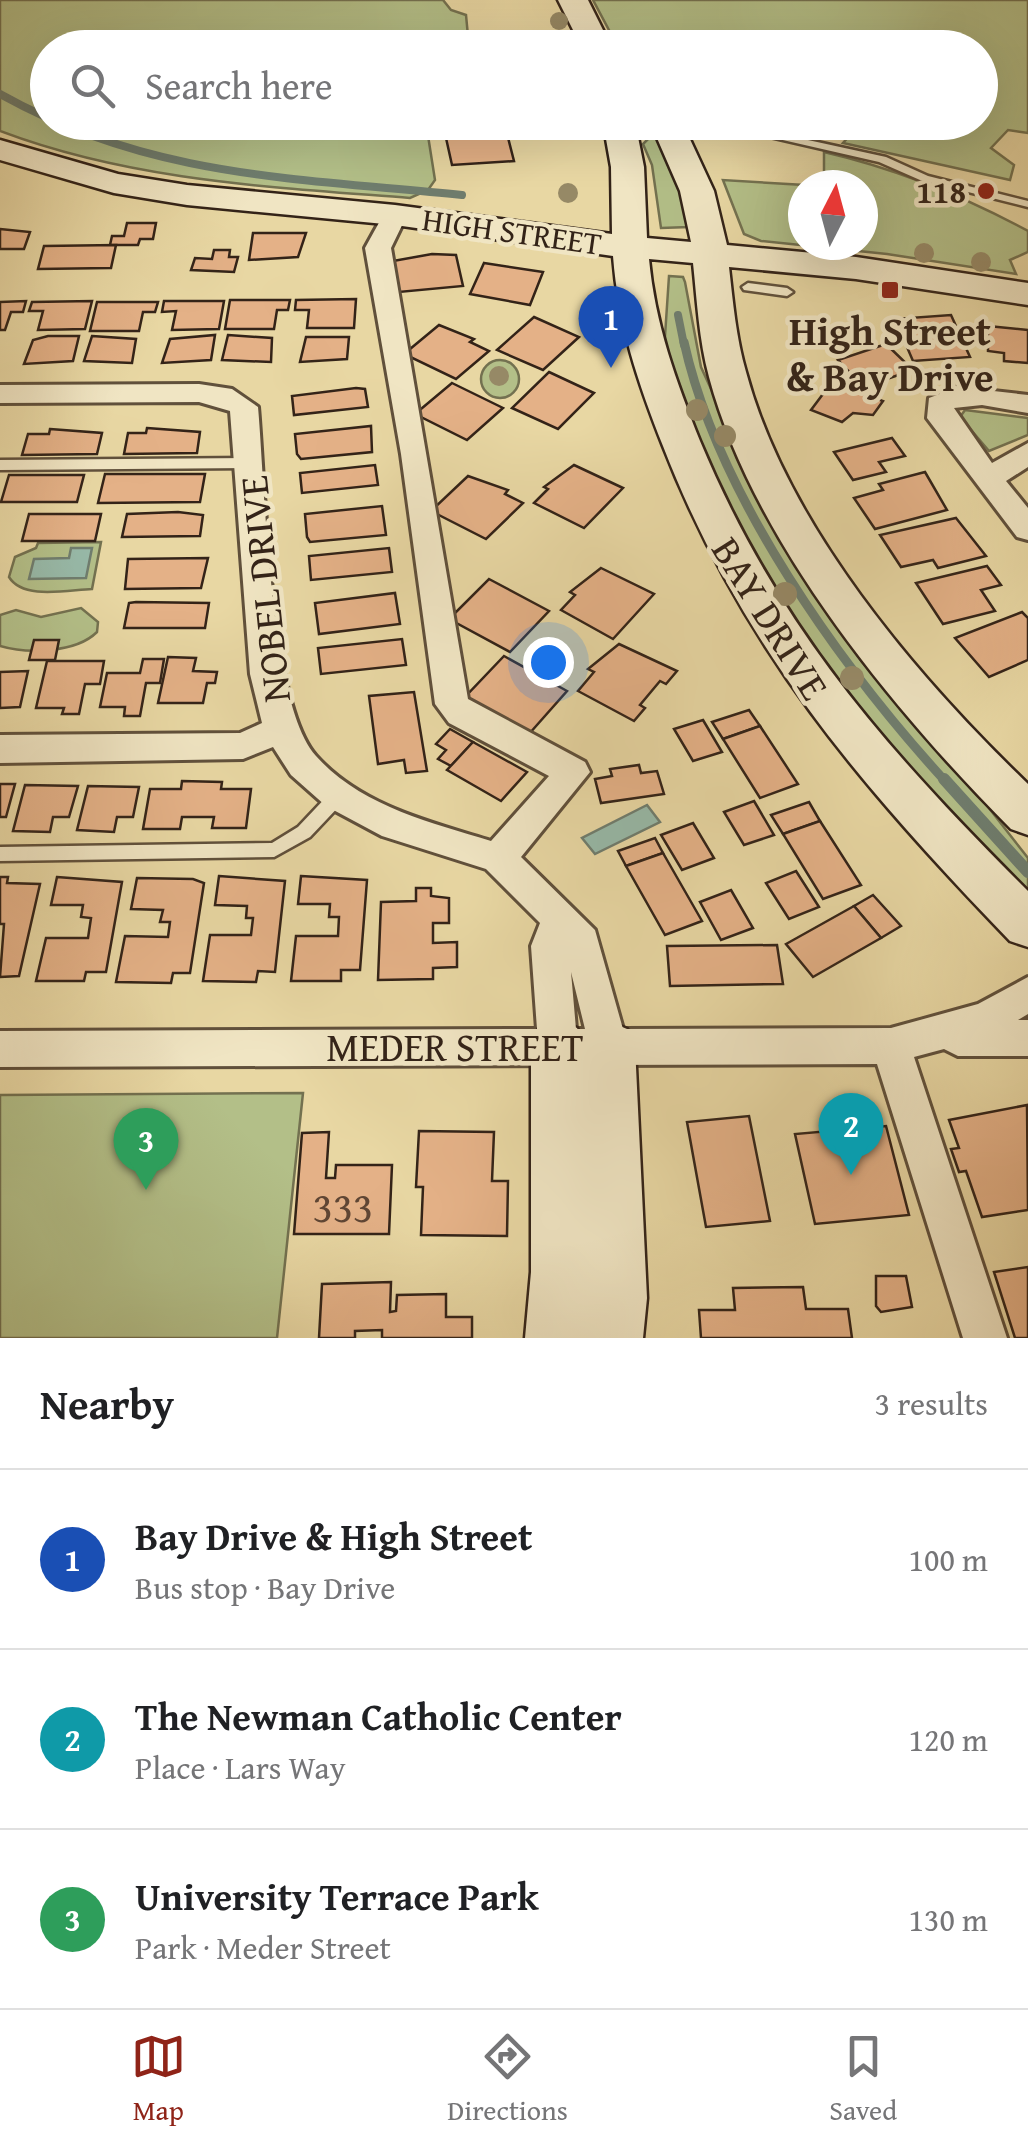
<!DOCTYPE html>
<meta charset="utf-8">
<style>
:root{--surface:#fff;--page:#f2f2f2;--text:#202124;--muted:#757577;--line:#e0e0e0;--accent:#8f2418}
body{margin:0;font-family:"Gentium Book Plus",serif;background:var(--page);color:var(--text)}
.compass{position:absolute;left:788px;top:170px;width:90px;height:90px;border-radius:50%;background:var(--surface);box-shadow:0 10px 40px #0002;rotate:6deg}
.you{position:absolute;left:548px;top:662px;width:35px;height:35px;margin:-25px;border:8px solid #fff;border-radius:50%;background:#1a73e8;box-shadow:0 0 0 15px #1a73e833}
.badge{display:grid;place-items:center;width:65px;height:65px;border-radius:50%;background:var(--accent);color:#fff;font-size:32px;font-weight:700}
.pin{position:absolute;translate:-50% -82px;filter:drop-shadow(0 2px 5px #0008)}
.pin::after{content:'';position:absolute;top:52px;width:35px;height:30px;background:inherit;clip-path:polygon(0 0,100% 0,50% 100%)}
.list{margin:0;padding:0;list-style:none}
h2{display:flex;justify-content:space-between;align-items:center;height:130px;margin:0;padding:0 40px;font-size:42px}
h2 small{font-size:32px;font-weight:400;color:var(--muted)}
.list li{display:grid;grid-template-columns:65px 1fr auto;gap:30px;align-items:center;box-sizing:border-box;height:180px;padding:0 40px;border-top:2px solid var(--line)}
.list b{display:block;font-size:38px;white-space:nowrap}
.list p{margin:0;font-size:32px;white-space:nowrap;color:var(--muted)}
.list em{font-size:32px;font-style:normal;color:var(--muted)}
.icon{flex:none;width:55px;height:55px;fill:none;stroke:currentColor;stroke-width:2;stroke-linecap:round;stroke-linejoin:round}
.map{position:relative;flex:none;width:1028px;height:1338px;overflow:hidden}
.search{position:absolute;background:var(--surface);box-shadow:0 10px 40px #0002;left:30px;right:30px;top:30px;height:110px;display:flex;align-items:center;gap:25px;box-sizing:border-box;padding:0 35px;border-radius:55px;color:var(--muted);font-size:38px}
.sheet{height:670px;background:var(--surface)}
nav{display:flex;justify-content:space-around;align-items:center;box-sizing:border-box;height:140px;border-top:2px solid var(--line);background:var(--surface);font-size:28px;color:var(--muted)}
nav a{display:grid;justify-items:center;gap:5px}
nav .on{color:var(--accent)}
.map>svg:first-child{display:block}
</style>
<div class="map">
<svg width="1028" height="1338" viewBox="0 0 1028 1338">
<rect width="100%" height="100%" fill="#e8d7a3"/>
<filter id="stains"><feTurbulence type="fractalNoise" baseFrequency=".002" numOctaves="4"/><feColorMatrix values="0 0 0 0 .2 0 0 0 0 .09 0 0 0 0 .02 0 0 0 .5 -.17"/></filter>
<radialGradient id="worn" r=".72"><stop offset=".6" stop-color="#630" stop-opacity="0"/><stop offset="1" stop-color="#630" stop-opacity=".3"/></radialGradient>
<!-- green -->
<g fill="#b3bf88" stroke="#737150" stroke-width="2.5">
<path d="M0,0H443L451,10L466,15L469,47L48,48V122L426,123L435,180L428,190L410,198C270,187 132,181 0,131Z"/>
<polygon points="593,0 1028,0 1028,133 1008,130 991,148 1014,165 1010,180 843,143 852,133 879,132 885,123 980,122 980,48 618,47"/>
<polygon points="650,137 661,140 683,192 689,227 661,228 652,165 643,144"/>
<path d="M824,152C894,168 965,197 1028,231V252L1010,260L1016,274L887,254L761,241L744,234L723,180L804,185L803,245H863V185H815L824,178Z"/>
<polygon points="669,276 683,277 685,282 701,367 780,540 862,662 967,780 1028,858 1028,890 939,817 915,791 741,544 664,351"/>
<circle cx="500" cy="379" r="19"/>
<polygon points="965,410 1028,418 1028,435 989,451 960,417"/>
<path d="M101,542L92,589C67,590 23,600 9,577L15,557L36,548L38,543Z"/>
<path d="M81,608L98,622L97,632C76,653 27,654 0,646V615L16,610L41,617Z"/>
<polygon points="303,1093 277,1338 0,1338 0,1095"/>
</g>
<!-- water -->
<g fill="#97b9a8" stroke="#6f7d6e" stroke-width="2.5">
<polygon points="71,548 92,548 86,578 29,579 34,559 69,558"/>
<polygon points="647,805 660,822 595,854 582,838"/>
</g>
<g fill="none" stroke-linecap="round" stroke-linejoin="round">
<!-- stream-far2 -->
<g stroke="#6f7d6e" stroke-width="8">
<path d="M0,94C150,178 296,178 462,195"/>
<polyline points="678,315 684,345"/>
</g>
<!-- stream-far1 -->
<path stroke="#6f7d6e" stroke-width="9" d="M684,342C718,496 841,667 946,782"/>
<!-- stream -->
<polyline stroke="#6f7d6e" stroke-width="12" points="944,779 1028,872"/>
</g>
<!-- building -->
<g fill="#e4b187" stroke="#332318" stroke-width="2.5">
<polygon points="430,122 504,122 514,161 452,165 444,129 432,130"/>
<polygon points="127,223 156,223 153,239 140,239 138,245 110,245 112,236 124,236"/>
<polygon points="0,229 30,232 24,249 0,249"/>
<polygon points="253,233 306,233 298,257 249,260"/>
<polygon points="116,245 111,268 38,269 44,246"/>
<polygon points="214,250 230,250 229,257 238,257 234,272 191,270 195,258 212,259"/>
<polygon points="432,254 456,255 463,286 399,292 393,261"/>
<polygon points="484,263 543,272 530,305 470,294"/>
<polygon points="356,299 354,328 307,328 309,310 295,310 296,300"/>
<polygon points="230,300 290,300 288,310 277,310 274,329 225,329"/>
<polygon points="26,301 23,312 11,312 5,330 0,330 0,302"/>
<polygon points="92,301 85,329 38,330 43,311 29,311 32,302"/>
<polygon points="164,301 224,301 219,329 172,330 176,311 162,312"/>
<polygon points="97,302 158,302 155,312 143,312 139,331 90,331"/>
<polygon points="951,315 970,357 913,361 895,319"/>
<polygon points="534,317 579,337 543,370 497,350"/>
<polygon points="439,325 474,339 470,342 489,351 456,379 404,354"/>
<polygon points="988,326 1028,330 1028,363 1004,361 1004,353 988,351"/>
<polygon points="215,335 211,360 162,363 170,339"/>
<polygon points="228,335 272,338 271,362 222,360"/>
<polygon points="48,336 79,336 73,361 24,364 33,340"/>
<polygon points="92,336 136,339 132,363 84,361"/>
<polygon points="306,337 349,337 347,359 300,362"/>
<polygon points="886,344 913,370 884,380 879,375 859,382 838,360"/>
<polygon points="549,372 594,393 558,429 512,408"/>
<polygon points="832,382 883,401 873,415 853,413 842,422 811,410"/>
<polygon points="452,383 503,408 467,440 415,414"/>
<polygon points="356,388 365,389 368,407 294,415 292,396"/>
<polygon points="371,426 372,452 301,459 297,454 295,434"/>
<polygon points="147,428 200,432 197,453 124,454 128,433 146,433"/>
<polygon points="50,429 102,433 97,454 22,455 28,434 49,434"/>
<polygon points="892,438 905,456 879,462 886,472 853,480 834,452"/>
<polygon points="375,465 378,485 302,493 300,473"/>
<polygon points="574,465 623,488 584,528 534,503 548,489 544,487"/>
<polygon points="925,472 947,510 875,529 854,498 883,490 879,484"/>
<polygon points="105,474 205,474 200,502 98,503"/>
<polygon points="9,475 84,475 77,502 1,502"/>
<polygon points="468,476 508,490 505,494 523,503 486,539 431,511"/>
<polygon points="382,506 386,535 310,542 307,537 305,514"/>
<polygon points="178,512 203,515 200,536 122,537 127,514"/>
<polygon points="29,514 101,514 95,541 22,541"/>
<polygon points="956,518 986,556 938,568 933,560 901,567 880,535"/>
<polygon points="389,548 392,572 311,580 309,556"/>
<polygon points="208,558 201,588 125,589 128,559"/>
<polygon points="987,566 1001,585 981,590 995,611 943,624 916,583"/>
<polygon points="601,568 654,594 613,639 561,610 575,595 570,592"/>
<polygon points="489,579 549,611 510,652 449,619"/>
<polygon points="395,593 400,624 319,634 315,603"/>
<polygon points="129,603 136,602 209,603 205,628 124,628"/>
<polygon points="1022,612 1028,618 1028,660 989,677 955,638"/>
<polygon points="402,639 406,665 321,674 318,648"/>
<polygon points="34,640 59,640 55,660 29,660"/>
<polygon points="619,644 677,671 666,684 660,681 640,705 645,708 634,721 578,691 594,672 588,669"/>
<polygon points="504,656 567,691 529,734 465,697"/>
<polygon points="168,657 196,658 193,671 217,672 215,683 207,683 203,703 158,703"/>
<polygon points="143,659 164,659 160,683 146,683 140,716 124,716 125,707 100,707 107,673 140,673"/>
<polygon points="47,661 104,661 100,684 85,684 79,714 62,714 64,708 36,708"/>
<polygon points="28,671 20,707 0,708 0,672"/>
<polygon points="414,692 427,771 406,773 404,760 378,764 369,696"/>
<polygon points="749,710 760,726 723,739 712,722"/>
<polygon points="703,720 722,752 693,761 674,729"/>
<polygon points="760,726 798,784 760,798 723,739"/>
<polygon points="450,729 473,742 451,766 438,759 446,750 436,744"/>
<polygon points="473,742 527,772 501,801 447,770"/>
<polygon points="639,765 641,773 657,771 664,794 601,803 595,779 612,776 610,769"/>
<polygon points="182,781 222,782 221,789 251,789 246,828 212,828 214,817 182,817 180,829 143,829 150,789 181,789"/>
<polygon points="0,784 15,784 6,817 0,817"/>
<polygon points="25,785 78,786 69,817 53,817 50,832 13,831"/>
<polygon points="88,786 139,787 133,817 117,817 114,832 77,830"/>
<polygon points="754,801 774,835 744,845 724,812"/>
<polygon points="809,802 820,821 783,834 771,815"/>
<polygon points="820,821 861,885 823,899 783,834"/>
<polygon points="693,823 714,858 682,870 661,835"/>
<polygon points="655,838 663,853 626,866 618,851"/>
<polygon points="663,853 702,921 665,935 626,866"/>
<polygon points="796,871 819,907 789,919 766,883"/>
<polygon points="219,876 285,881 275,972 258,971 256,982 203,981 210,935 251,935 253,918 246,918 247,906 215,905"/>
<polygon points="301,876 367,880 360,970 341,970 341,981 291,981 296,936 338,936 339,917 329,917 330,904 298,904"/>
<polygon points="0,877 8,877 7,883 40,884 19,976 0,977 4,924 0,924"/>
<polygon points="57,877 122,882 106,972 86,972 84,981 36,981 46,938 88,938 91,918 81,917 83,905 51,905"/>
<polygon points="137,878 193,879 204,883 190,973 173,973 171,983 116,982 125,936 168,937 170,922 160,922 163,910 131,909"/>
<polygon points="416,888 431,888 431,896 449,898 449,923 433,923 433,943 457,942 457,967 433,968 433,979 378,980 381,902 416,901"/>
<polygon points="731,890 753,928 721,940 700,902"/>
<polygon points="873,895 901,926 881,938 854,906"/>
<polygon points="854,906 881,938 813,977 786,944"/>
<polygon points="777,945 783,984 670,986 667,946"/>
<polygon points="1027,1105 1028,1210 982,1217 966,1171 959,1172 951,1149 959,1148 949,1120"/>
<polygon points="749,1116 770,1221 706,1227 687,1122"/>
<polygon points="886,1126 909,1215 815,1224 795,1134"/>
<polygon points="419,1131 494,1132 492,1181 508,1181 507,1236 421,1235 423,1187 416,1187"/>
<polygon points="329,1132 326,1178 335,1178 336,1165 392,1165 389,1234 294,1234 302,1133"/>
<polygon points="1028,1267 1028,1338 1015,1338 994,1272"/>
<polygon points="876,1276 906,1276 912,1307 881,1312 876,1306"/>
<polygon points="391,1282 390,1312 396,1311 397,1295 446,1294 446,1317 472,1317 472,1338 382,1338 382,1330 355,1331 355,1338 319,1338 322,1284"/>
<polygon points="803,1287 806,1309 848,1309 852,1338 701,1338 699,1310 735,1310 733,1288"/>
</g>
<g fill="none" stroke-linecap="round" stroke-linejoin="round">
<defs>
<g id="lane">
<polygon points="614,122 700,122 695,125 564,131 559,128 564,125"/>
<polygon points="704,122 726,122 886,157 928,176 1028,201 1028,207 920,180 879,162"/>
<polygon points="748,283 787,288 793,292 787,296 744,290 742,287"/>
<polygon points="250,458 257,463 250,468 0,470 0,460"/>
<polygon points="338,789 344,791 346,796 344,801 310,837 274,857 0,861 0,847 272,843 298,827 332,791"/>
</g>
<g id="street">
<path d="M395,208L407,215L391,248L468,699L585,762L590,772L521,857L595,930L623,1029L891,1028L978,1004L1028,977V1014L1018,1020H1028V1056H958L944,1049L914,1057L1007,1338H963L877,1064L0,1067V1031L537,1029L531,946L540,923L486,869L382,836L326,806L291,775L273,747L243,759L0,763V735L240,733L262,723L250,674L230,411L199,402L0,403V385L199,384L232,389L258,407C265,484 269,704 316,756C361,806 429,822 491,841L549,776L449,723L435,704L401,454L365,248L386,210ZM571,972L585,1029H576Z"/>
<polygon points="958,387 1028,395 1028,413 982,405 954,408 992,463 1028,443 1028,467 1006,481 1028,508 1028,540 1017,537 927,418 929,398"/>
</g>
<g id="secondary">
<polygon points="558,0 588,0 612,48 582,48"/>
<path d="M603,122H635L644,167L647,238L691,242L680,191L650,122H682L714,191L727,245L856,257L1028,283V305L856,279L729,267C733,302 736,338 746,372C787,525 916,676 1028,784V835L1011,829C893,710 753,541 709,377C699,340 697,301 693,263L649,259C655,324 676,381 700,441C778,628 887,750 1028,891V947L1010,941C861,786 742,649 663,446C638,383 618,323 613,256L395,225L187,205L114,193L0,160V140L118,174L187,185L395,205L612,234L611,167Z"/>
<polygon points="558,1020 577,1028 583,1041 589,1029 608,1021 627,1029 635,1046 647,1298 643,1338 525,1338 531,1272 531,1045 539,1028"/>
</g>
</defs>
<!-- lane casing -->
<use href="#lane" stroke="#60503b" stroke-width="5"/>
<!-- street casing -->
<use href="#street" stroke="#60503b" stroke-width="6"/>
<!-- secondary casing -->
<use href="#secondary" stroke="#332318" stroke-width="5"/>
<!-- lane -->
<use href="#lane" fill="#f0e5c3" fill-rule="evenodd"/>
<!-- street -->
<use href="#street" fill="#f0e5c3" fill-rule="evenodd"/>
<!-- secondary -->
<use href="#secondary" fill="#f0e5c3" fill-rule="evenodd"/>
</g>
<!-- trees -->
<g fill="#968966">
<circle cx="559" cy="21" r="9"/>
<circle cx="568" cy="193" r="10"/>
<circle cx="924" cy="253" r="10"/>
<circle cx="981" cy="262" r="10"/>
<circle cx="499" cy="376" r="10"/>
<circle cx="697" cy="410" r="11"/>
<circle cx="725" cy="436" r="11"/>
<circle cx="785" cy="594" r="12"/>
<circle cx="852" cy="678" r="12"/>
</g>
<!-- markers -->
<g fill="#8f2418" stroke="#f0e5c3" stroke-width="4">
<circle cx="986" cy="191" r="10"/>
<rect x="880" y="280" width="20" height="20" rx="5"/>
</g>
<g text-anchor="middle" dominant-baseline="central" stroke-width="9" stroke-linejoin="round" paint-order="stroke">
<!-- far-poi labels -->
<g font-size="32" font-weight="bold" fill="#332318" stroke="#f0e5c3" text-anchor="end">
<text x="966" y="191">118</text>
</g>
<!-- far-street labels -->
<g font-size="32" fill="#332318" stroke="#f0e5c3">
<text transform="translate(512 231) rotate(8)">HIGH STREET</text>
</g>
<!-- poi labels -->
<g font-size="40" font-weight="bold" fill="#332318" stroke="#f0e5c3">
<text x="890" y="330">High Street<tspan x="890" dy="46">&amp; Bay Drive</tspan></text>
</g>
<!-- street labels -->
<g font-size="40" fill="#332318" stroke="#f0e5c3">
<text transform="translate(264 589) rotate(-96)">NOBEL DRIVE</text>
<text transform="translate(771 618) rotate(58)">BAY DRIVE</text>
<text x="455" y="1046">MEDER STREET</text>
</g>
<!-- near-number labels -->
<g font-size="42" fill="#5f4634">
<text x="343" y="1206">333</text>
</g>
</g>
<rect width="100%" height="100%" filter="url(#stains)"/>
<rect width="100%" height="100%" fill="url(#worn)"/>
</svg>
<svg class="compass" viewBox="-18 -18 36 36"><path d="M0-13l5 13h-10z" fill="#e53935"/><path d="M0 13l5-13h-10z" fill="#757577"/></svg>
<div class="you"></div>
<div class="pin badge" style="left:611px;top:368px;background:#1a4fb4">1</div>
<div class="pin badge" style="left:851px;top:1175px;background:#0f9aa8">2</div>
<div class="pin badge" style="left:146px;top:1190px;background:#2e9e5b">3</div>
<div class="search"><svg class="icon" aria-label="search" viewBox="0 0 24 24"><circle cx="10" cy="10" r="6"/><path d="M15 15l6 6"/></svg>Search here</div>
</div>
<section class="sheet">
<h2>Nearby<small>3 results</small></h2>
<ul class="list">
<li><span class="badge" style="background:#1a4fb4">1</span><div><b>Bay Drive &amp; High Street</b><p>Bus stop · Bay Drive</p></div><em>100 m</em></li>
<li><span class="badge" style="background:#0f9aa8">2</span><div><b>The Newman Catholic Center</b><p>Place · Lars Way</p></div><em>120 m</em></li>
<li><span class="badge" style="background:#2e9e5b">3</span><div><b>University Terrace Park</b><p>Park · Meder Street</p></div><em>130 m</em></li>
</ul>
</section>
<nav>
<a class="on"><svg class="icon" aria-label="map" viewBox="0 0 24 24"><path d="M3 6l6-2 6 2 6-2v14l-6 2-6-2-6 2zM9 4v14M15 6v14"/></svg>Map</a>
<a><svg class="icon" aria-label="directions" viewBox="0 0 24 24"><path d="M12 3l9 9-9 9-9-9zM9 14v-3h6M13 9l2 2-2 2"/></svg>Directions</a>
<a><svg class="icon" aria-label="saved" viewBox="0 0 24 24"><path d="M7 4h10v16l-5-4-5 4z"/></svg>Saved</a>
</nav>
